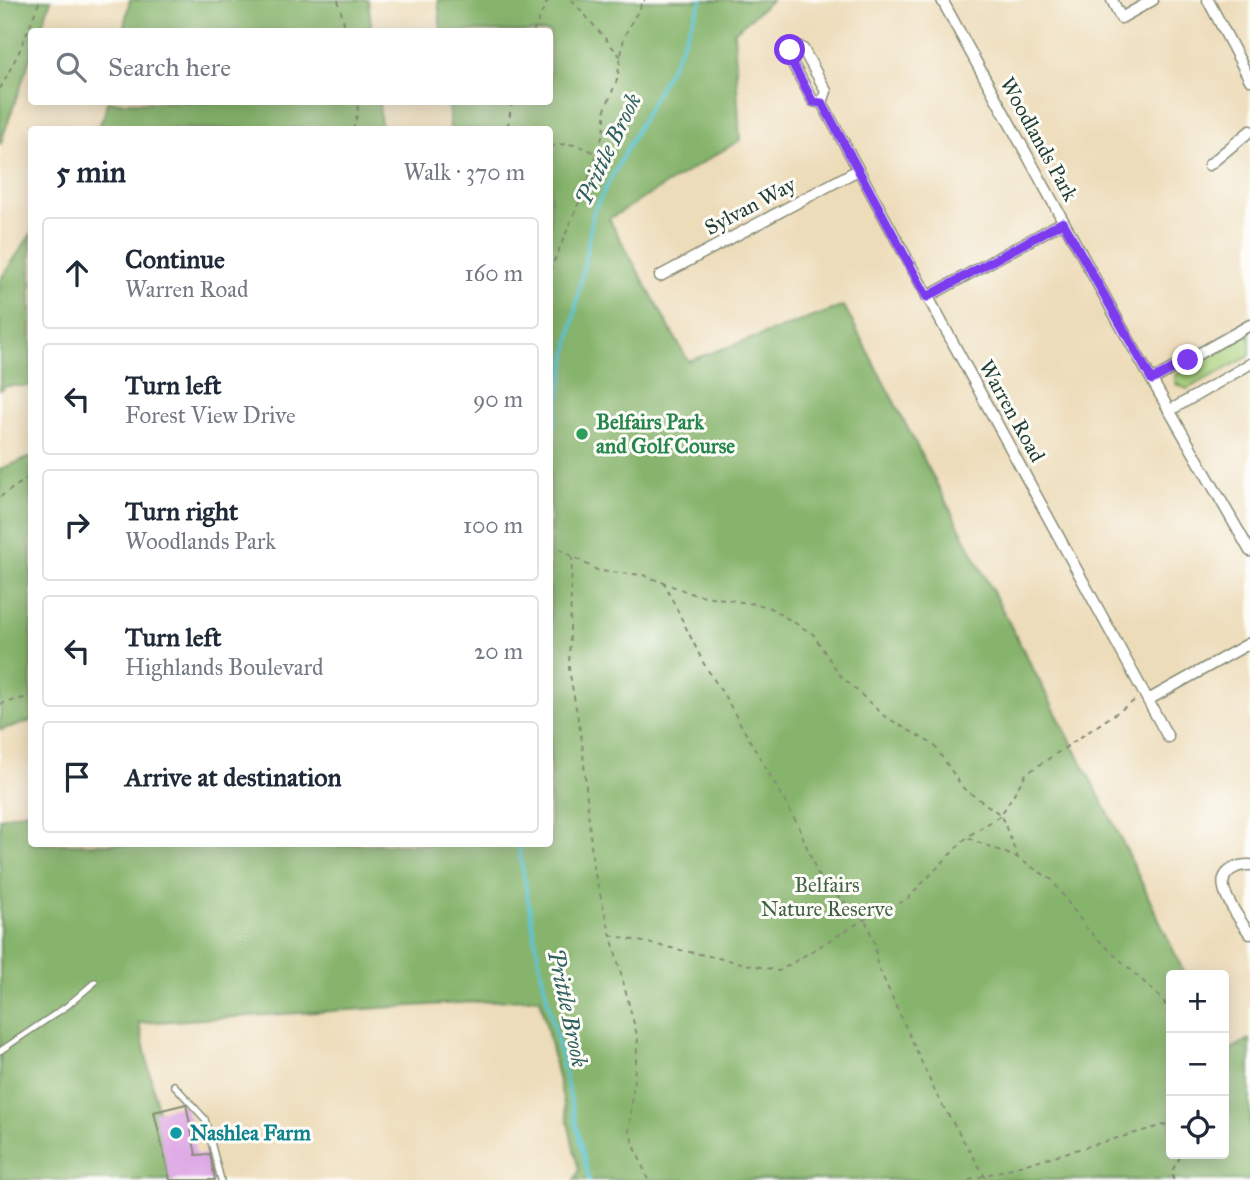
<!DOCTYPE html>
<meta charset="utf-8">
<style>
:root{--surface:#fff;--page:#f2f2f3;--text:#1f2937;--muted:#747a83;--line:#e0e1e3}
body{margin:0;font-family:"IM FELL Great Primer",serif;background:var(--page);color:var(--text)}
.controls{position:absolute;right:21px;bottom:21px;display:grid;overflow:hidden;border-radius:7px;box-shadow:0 4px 18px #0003}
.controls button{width:63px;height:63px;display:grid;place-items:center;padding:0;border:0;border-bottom:2px solid var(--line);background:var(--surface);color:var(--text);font:35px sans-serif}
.stop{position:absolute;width:21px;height:21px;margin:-16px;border:5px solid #7c3aed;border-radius:50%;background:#fff}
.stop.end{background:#7c3aed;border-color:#fff;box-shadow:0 2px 7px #0008}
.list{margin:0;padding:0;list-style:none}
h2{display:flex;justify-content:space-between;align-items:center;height:91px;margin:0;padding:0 28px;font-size:30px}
h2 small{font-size:23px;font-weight:400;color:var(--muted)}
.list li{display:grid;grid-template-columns:46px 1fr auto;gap:21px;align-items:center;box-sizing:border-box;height:112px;margin:0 14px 14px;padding:0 14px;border:2px solid var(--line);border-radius:7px}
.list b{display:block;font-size:26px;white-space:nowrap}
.list p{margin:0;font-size:23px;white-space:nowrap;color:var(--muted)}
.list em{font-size:23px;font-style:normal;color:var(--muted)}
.icon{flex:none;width:38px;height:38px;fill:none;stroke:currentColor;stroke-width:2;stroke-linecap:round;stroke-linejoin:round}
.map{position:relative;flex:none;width:1250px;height:1180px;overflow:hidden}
.search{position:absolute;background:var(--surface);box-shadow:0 4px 18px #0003;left:28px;top:28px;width:525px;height:77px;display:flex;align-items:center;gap:18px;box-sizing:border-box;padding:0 24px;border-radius:7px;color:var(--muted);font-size:26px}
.panel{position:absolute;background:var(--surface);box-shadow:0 4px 18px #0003;left:28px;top:126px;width:525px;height:721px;border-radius:7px}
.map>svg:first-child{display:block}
</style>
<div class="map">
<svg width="1250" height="1180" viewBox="0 0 1250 1180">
<rect width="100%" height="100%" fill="#fdfcf7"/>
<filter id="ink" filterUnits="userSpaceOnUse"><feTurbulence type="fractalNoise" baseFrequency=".0143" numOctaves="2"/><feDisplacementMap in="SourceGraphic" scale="14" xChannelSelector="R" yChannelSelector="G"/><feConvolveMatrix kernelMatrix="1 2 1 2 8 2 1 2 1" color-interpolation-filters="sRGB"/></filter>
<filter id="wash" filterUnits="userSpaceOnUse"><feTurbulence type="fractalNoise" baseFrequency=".00686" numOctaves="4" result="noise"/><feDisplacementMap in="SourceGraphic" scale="28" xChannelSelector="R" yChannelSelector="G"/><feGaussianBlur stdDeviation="1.57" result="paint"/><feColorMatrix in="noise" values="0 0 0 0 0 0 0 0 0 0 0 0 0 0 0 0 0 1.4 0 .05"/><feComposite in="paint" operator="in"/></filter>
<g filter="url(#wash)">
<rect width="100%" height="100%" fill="#eddcb9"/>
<!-- green -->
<polygon fill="#a9d27d" stroke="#648858" stroke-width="2" points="1250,332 1250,356 1187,389 1176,384 1175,376 1183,370"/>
<!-- forest -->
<g fill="#86b46c" stroke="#527850" stroke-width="2">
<polygon points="0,0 51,0 40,31 32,32 31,56 0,145"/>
<polygon points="130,0 368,0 372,31 123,31"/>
<polygon points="438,0 772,0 734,32 740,140 609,219 688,361 844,306 1116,828 1185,975 1171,975 1171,1154 1224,1154 1224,1053 1250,1039 1250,1180 574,1180 579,1171 540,998 139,1023 173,1180 0,1180 0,818 31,810 32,844 550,844 550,130 450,129 448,102 550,102 550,32 441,31"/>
<polygon points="107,102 379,102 381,129 97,129 104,116"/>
<polygon points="31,234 31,386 6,386 0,390 0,280"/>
<polygon points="31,457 31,721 0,730 0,469"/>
</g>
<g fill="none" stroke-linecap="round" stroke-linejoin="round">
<!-- stream -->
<g stroke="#5cc5d7" stroke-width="3.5">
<polyline points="550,446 594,210 677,55 702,0"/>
<polyline points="518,844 541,971 589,1180"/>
</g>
</g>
<g id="blocks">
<!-- building -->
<polygon fill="#dda4e5" points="186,1104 196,1155 210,1154 215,1180 170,1180 154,1112"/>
</g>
</g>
<g filter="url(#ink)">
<use href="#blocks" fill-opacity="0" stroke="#868c76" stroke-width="2"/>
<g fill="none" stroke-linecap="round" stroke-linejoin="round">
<defs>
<g id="service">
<polyline points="0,1051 67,1006 95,982"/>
<polyline points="174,1085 205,1119 221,1180"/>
</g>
<g id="minor">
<polyline points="942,0 1122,328 1250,551"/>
<polyline points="1112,0 1121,18 1153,0"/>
<polyline points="1208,0 1250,80"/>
<polyline points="822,103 826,91 803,49 798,46 793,47 789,57 813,101 822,103 1168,737"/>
<polyline points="1209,165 1250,131"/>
<polyline points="660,276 858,170"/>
<polyline points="927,297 1063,222"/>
<polyline points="1152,380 1250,325"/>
<polyline points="1169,411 1250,364"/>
<polyline points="1148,700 1250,643"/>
<path d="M1250,865C1237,864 1220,872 1224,888C1226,900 1243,925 1250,934"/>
</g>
</defs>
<!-- service casing -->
<use href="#service" stroke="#868c76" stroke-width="8"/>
<!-- minor casing -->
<use href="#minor" stroke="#868c76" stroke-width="13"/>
<!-- path -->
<g stroke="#868c76" stroke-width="2" stroke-dasharray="5 5" stroke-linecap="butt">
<polyline points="338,0 344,23 341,32"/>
<polyline points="572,0 621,57"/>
<polyline points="533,32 548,0"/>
<polyline points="0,89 19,52 40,0"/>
<polyline points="512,102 508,125 513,130"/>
<polyline points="353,130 358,111 357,102"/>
<path d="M550,147C566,141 582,145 596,154"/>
<path d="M550,271C560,245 613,132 604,112L617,80L624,37L634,17L640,10L641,2L645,0"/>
<polyline points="0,497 32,475"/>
<polyline points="550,544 599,571 643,575 693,594 767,606 813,634 839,674 884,716 934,745 963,788 1001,815 1018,858"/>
<polyline points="572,556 569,669 582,741 593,867 638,1039 629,1132 648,1180"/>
<polyline points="663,581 704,664 727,700 798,825 821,882 865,919 875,945 877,964 937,1096 987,1180"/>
<polyline points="0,704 32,696"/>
<polyline points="968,838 1018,858 1052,880 1088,930 1164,1001 1171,1027"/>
<polyline points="610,935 779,971 865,919 906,900 967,837 1001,815 1026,774 1134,701"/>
<polyline points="969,1180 1171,1123"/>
<polyline points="1173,1180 1173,1169 1182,1154"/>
</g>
<!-- service -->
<use href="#service" stroke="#fff" stroke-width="5"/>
<!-- minor -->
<use href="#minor" stroke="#fff" stroke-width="10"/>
</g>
</g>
<g fill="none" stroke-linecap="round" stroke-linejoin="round" filter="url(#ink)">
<!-- route -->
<polyline stroke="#7c3aed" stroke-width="9" points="790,50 789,57 813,102 822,103 927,297 1063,222 1152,380 1188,360"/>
</g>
<!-- markers -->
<circle fill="#2e9e5b" stroke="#fdfcf7" stroke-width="2.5" cx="582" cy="434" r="7"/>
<circle fill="#0f9aa8" stroke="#fdfcf7" stroke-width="2.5" cx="176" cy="1133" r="7"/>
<g text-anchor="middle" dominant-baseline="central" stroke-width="6" stroke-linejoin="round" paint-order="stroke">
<!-- street labels -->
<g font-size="21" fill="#1f3d34" stroke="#fdfcf7">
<text transform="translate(1039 139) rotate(61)">Woodlands Park</text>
<text transform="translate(750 206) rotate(-28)">Sylvan Way</text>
<text transform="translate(1012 411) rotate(61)">Warren Road</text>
</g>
<!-- leisure labels -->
<g font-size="21" font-weight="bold" fill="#27864d" stroke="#fdfcf7" text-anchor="start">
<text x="596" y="422">Belfairs Park<tspan x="596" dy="24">and Golf Course</tspan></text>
</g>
<!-- park labels -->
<g font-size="21" fill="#426246" stroke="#fdfcf7">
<text x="827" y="885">Belfairs<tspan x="827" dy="24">Nature Reserve</tspan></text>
</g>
<!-- culture labels -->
<g font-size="21" font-weight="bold" fill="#0d838f" stroke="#fdfcf7" text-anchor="start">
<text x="190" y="1133">Nashlea Farm</text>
</g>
<!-- water labels -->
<g font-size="23" font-style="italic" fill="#2e5f5d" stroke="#fdfcf7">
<text transform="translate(608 149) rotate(-64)">Prittle Brook</text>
<text transform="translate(568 1008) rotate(78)">Prittle Brook</text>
</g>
</g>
</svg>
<div class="controls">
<button>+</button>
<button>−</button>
<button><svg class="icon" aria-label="locate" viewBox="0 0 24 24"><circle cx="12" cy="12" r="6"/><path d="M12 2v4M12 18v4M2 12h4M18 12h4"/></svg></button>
</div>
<div class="stop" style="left:790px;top:50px"></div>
<div class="stop end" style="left:1188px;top:360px"></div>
<div class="search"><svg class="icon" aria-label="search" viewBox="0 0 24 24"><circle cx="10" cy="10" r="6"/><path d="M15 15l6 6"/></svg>Search here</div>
<section class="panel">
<h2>5 min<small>Walk · 370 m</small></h2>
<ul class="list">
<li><svg class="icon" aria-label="ahead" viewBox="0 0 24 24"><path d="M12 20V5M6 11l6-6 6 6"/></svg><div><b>Continue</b><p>Warren Road</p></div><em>160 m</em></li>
<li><svg class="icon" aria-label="left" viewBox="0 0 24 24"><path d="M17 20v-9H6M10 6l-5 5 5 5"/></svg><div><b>Turn left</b><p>Forest View Drive</p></div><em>90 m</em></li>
<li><svg class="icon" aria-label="right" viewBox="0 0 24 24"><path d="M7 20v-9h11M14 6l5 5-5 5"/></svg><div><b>Turn right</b><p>Woodlands Park</p></div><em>100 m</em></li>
<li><svg class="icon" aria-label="left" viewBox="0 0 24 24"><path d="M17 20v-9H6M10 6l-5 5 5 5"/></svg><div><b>Turn left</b><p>Highlands Boulevard</p></div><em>20 m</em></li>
<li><svg class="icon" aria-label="arrive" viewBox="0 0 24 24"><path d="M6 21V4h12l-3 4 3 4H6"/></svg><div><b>Arrive at destination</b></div></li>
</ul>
</section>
</div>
